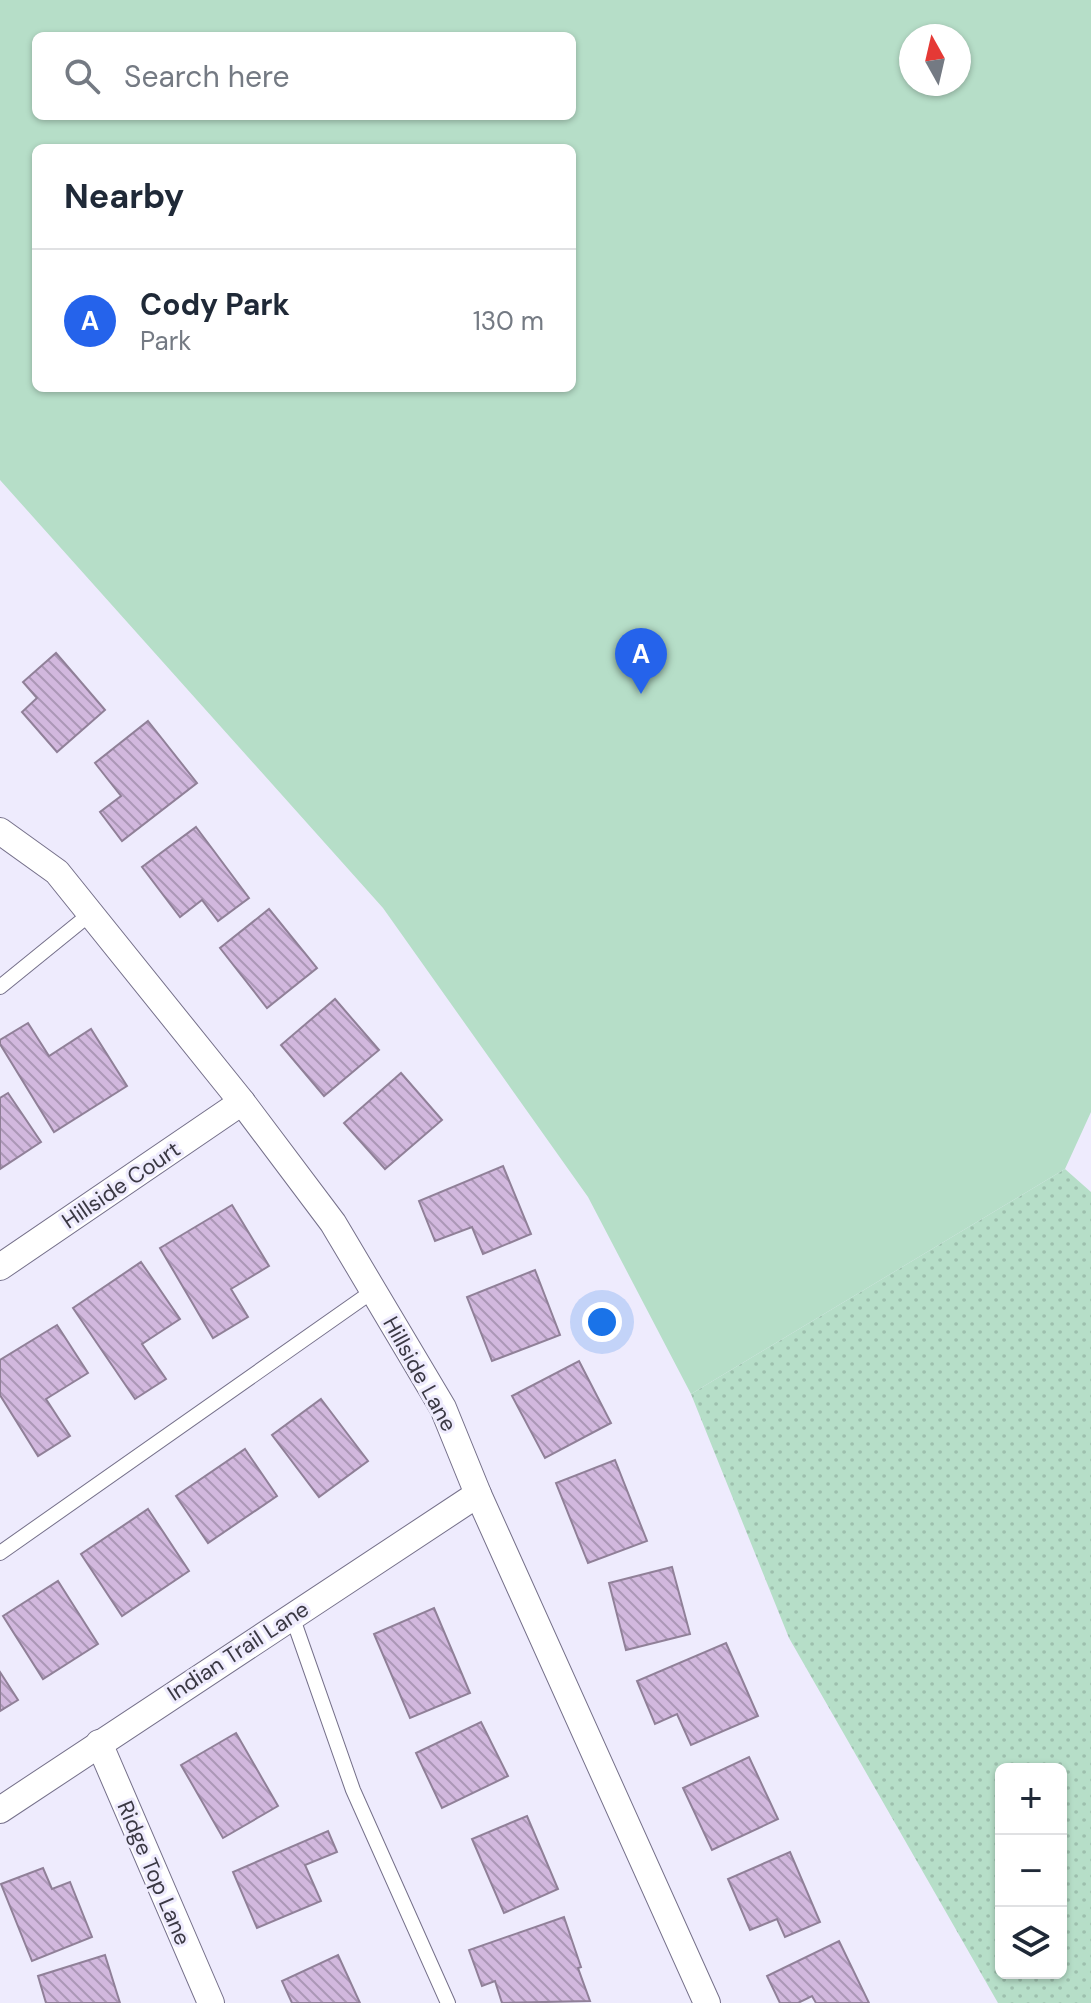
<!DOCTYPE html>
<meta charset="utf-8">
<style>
:root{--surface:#fff;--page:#f2f2f3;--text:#1f2937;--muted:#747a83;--line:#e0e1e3;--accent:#2563eb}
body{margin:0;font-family:"DM Sans",sans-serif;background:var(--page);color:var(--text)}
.controls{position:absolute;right:24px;bottom:24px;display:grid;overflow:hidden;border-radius:12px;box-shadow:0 2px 6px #0004}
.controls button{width:72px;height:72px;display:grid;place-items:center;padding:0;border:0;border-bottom:2px solid var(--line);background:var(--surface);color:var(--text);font:40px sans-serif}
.compass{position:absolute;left:899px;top:24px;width:72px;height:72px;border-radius:50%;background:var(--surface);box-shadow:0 2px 6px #0004;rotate:352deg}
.you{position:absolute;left:602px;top:1322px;width:28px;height:28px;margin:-20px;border:6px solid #fff;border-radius:50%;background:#1a73e8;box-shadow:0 0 0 12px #1a73e833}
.badge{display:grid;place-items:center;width:52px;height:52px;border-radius:50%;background:var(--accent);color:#fff;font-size:26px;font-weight:700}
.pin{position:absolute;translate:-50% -66px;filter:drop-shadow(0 2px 4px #0008)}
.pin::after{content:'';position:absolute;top:42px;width:28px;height:24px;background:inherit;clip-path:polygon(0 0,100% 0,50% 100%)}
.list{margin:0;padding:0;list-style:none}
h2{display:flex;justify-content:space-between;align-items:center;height:104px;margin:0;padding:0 32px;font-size:34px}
h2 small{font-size:26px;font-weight:400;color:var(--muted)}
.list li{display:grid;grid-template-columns:52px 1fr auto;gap:24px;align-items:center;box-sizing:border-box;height:144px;padding:0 32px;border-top:2px solid var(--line)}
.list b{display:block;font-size:30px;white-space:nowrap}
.list p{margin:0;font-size:26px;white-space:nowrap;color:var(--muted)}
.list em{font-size:26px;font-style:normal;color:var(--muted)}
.icon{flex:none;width:44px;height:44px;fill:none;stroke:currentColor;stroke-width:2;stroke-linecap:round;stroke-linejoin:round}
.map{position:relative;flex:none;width:1091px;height:2003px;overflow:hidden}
.search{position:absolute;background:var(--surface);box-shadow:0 2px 6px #0004;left:32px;top:32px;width:544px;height:88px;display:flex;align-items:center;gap:20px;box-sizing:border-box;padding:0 28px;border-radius:12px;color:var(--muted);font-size:30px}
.panel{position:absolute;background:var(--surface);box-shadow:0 2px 6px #0004;left:32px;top:144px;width:544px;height:248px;border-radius:12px}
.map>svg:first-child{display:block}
</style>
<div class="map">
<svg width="1091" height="2003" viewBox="0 0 1091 2003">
<defs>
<pattern id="grass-dots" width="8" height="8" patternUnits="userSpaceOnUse" patternTransform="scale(2)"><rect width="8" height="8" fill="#b6dec8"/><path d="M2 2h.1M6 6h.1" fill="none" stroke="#9dbfad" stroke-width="1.8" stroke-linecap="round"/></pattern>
<pattern id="building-back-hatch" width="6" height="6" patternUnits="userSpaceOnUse" patternTransform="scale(2)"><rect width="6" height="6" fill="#d2b8de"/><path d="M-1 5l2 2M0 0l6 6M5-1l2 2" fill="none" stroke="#ab97b6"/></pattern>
</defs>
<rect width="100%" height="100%" fill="#eeebfd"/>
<!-- grass -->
<path fill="url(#grass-dots)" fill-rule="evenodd" d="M1065,1169L1091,1192V2003H998L789,1638L691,1394ZM1001,1769H1061V1973H1001Z"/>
<!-- park -->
<path fill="#b6dec8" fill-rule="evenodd" d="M0,0H1091V1112L1065,1169L691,1394L588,1197L383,908L0,480ZM36,36H572V116H36ZM911,36H959V84H911ZM36,148H572V388H36Z"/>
<!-- building -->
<g fill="url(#building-back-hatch)" stroke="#908098" stroke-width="2">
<polygon points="56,653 105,710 57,752 22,712 37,698 23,682"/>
<polygon points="148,721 197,783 122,841 100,812 121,796 95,763"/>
<polygon points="196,827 249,898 218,921 202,900 180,917 142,867"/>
<polygon points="269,909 317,968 267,1008 220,948"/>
<polygon points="335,999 379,1050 324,1096 281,1045"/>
<polygon points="28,1023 49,1056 91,1029 127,1086 54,1132 0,1044 0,1040"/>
<polygon points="401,1073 442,1120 385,1169 344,1123"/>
<polygon points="8,1093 41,1142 0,1169 0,1098"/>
<polygon points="503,1166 531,1234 483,1254 472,1227 435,1241 419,1201"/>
<polygon points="232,1205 269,1266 231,1289 248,1317 213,1338 160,1248"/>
<polygon points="141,1262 180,1319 142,1344 166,1379 135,1399 73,1308"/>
<polygon points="535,1270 560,1335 492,1361 467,1297"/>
<polygon points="57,1325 88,1373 46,1399 70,1436 38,1456 0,1395 0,1360"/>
<polygon points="579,1361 611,1423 545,1458 512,1396"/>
<polygon points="321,1399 368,1461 319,1497 272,1435"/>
<polygon points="245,1449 277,1496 208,1543 176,1496"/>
<polygon points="615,1460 647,1541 588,1563 556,1483"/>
<polygon points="148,1509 189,1571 122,1616 81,1554"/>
<polygon points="672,1567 690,1634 626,1650 609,1583"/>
<polygon points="58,1581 98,1644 43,1679 3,1616"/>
<polygon points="434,1608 470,1693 410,1718 374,1634"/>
<polygon points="726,1643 758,1716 691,1745 677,1714 655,1724 637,1681"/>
<polygon points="0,1672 18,1700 0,1711"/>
<polygon points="481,1722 508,1776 442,1808 416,1753"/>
<polygon points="236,1733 278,1806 223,1838 181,1765"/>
<polygon points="749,1757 778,1819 712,1850 683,1788"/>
<polygon points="527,1816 558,1889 504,1913 472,1839"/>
<polygon points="328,1831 337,1852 305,1865 321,1901 257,1928 233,1872"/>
<polygon points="790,1852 820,1922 785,1937 777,1919 750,1930 728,1879"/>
<polygon points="43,1868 52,1889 70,1882 92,1937 32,1961 1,1884"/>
<polygon points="564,1917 581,1967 578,1968 590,2001 502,2003 495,1981 482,1986 469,1950"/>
<polygon points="839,1941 869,2003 816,2003 812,1996 798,2003 780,2003 767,1976"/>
<polygon points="105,1955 120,2003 46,2003 38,1976"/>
<polygon points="338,1955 360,2003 292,2003 282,1981"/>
</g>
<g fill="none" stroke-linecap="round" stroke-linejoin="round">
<defs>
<g id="service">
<polyline points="0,987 90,914"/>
<polyline points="0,1553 373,1291"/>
<polyline points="292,1616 353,1790 448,2003"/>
</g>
<g id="minor">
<polyline points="0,831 57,872 242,1102 333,1223 443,1408 478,1494 707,2003"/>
<polyline points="0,1267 242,1102"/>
<polyline points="99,1743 211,2003"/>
<polyline points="0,1810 478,1494"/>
</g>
</defs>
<!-- service casing -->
<use href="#service" stroke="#75708a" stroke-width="16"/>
<!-- minor casing -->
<use href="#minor" stroke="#75708a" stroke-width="28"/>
<!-- service -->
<use href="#service" stroke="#fff" stroke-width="14"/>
<!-- minor -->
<use href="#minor" stroke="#fff" stroke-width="26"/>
</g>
<g text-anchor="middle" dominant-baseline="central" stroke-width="6" stroke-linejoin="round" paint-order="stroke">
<!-- street labels -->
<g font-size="22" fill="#3a3843" stroke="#eeebfd">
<text transform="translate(121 1185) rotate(-34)">Hillside Court</text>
<text transform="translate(420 1374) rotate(61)">Hillside Lane</text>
<text transform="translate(238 1651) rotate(-33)">Indian Trail Lane</text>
<text transform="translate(154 1873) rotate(67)">Ridge Top Lane</text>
</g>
</g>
</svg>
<div class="controls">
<button>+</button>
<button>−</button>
<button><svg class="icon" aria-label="layers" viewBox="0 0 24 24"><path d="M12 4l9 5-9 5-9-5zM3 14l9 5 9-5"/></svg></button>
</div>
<svg class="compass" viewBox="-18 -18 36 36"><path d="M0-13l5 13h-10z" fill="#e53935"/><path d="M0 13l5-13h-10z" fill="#747a83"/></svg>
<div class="you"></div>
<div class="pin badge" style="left:641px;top:694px">A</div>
<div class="search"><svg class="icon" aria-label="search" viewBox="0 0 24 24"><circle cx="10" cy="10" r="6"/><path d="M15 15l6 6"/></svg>Search here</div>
<section class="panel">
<h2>Nearby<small></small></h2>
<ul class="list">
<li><span class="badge">A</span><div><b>Cody Park</b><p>Park</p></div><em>130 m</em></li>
</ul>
</section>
</div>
